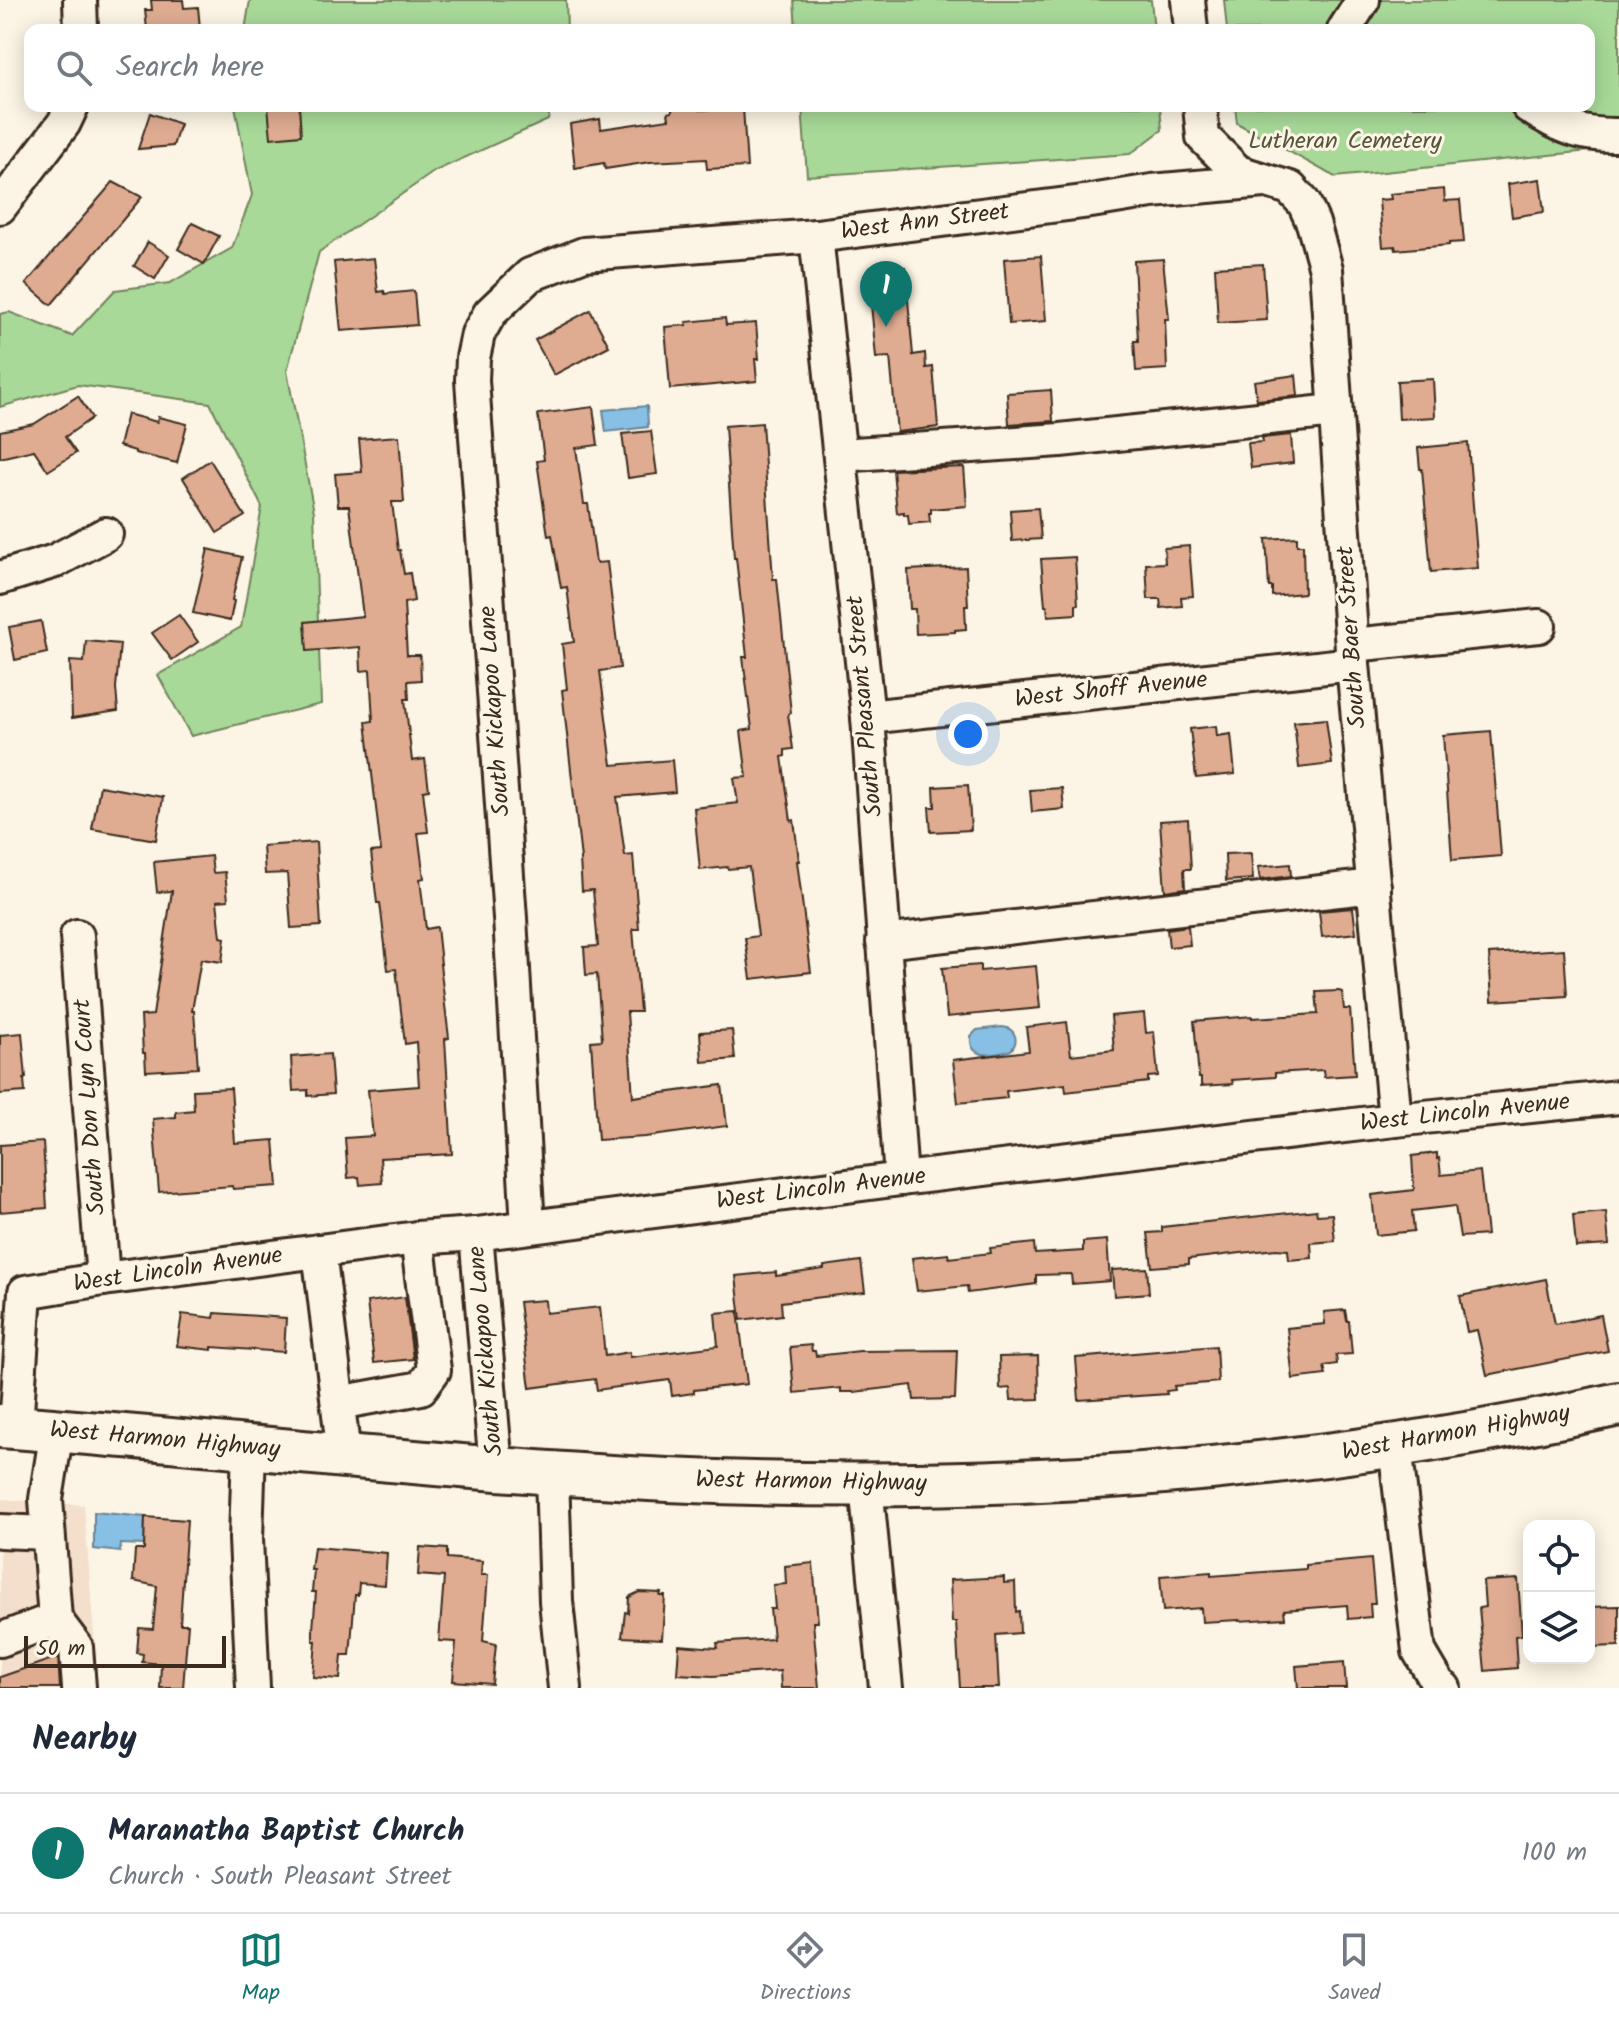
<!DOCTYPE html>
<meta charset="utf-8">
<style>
:root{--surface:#fff;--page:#f6f6f7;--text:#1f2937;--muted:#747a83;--line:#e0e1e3;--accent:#0f766e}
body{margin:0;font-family:Kalam,sans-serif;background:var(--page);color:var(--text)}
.controls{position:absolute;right:24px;bottom:24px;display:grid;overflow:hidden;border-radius:16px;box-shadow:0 4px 20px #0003}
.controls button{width:72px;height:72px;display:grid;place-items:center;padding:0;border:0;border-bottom:2px solid var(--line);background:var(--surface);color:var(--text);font:40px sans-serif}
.scale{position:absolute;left:24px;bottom:20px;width:202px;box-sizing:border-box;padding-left:8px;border:4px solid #3b2a1e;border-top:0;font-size:22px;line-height:28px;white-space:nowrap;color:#3b2a1e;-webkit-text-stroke:6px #fcf5e5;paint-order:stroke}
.you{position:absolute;left:968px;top:734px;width:28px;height:28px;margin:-20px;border:6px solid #fff;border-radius:50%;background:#1a73e8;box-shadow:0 0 0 12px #1a73e833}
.badge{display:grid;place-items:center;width:52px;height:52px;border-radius:50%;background:var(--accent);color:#fff;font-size:26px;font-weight:700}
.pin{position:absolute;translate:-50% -66px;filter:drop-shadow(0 2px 4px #0008)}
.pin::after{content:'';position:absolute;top:42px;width:28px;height:24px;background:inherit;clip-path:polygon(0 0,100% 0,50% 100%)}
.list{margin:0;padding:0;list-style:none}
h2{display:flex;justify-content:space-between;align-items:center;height:104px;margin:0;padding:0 32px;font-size:34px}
h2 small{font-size:26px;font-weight:400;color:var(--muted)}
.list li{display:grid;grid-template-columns:52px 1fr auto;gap:24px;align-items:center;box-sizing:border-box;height:120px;padding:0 32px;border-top:2px solid var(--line)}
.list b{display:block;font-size:30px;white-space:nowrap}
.list p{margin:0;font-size:26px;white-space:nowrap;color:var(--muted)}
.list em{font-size:26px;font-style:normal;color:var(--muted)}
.icon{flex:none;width:44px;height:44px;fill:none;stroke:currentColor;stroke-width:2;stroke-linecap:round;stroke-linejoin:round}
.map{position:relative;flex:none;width:1619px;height:1688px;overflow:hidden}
.search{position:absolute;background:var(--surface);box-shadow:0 4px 20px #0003;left:24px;right:24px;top:24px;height:88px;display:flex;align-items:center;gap:20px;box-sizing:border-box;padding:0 28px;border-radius:16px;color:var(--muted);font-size:30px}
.sheet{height:224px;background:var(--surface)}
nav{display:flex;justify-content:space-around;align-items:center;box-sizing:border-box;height:112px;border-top:2px solid var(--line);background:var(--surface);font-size:22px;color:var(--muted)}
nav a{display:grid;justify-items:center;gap:4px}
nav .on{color:var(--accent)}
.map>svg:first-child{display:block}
</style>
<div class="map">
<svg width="1619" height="1688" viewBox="0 0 1619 1688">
<rect width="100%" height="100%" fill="#fcf5e5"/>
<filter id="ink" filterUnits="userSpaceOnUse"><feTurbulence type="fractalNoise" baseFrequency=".0125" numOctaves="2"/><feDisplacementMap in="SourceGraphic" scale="16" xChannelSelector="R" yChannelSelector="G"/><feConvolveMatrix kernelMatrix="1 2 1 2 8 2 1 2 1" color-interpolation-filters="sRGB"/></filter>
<g filter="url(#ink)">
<!-- built -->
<polygon fill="#f3dfcc" points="0,1499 84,1505 98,1688 0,1688"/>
<!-- green -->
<g fill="#a8d999" stroke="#72825c" stroke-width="2">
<polygon points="250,0 566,0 567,30 245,30"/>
<polygon points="794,0 1151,0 1154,30 796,30"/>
<polygon points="1224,0 1619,0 1619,148 1335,177 1237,123 1235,106 1589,106 1589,30 1227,30"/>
<polygon points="235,106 551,106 548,120 435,171 319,252 287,371 314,512 321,704 191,736 158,675 241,627 262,507 210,403 78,385 0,407 0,314 9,312 72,336 115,290 170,283 232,248 252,195"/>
<polygon points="802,106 1160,106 1162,130 1130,154 807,176"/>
</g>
<!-- water -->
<g fill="#87bfe5" stroke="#698395" stroke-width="2">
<polygon points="647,406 648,427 606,432 603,410"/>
<path d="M1002,1027C1015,1028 1020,1040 1011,1050C996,1055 968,1061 971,1036L977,1030Z"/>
<polygon points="94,1512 145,1517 144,1545 121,1544 120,1552 94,1549"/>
</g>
<!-- building -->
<g fill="#dfac92" stroke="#3b2a1e" stroke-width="2">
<polygon points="151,0 183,0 184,8 198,7 200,28 147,30 145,10 152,10"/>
<polygon points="268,106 299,106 301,135 271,138"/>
<polygon points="672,106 699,106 699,110 743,108 747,167 707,169 706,159 650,162 605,169 604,163 575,168 570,124 600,119 601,129 669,119 668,113 672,112"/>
<polygon points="150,113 180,124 173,146 138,149"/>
<polygon points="1540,179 1544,212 1512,217 1508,184"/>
<polygon points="113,182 142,197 51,305 26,284"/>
<polygon points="1444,189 1445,201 1460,200 1464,242 1449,243 1449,245 1396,250 1395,246 1383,247 1379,200 1391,199 1390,194"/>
<polygon points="192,223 219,236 204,264 178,249"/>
<polygon points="148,242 169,255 155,279 134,266"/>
<polygon points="1041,256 1046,321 1009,324 1004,259"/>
<polygon points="374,258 378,292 384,291 385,294 414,291 417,325 341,331 334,262"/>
<polygon points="1163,259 1169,319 1165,319 1167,369 1136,371 1134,341 1138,341 1134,261"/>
<polygon points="1263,264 1267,320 1218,323 1215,267"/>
<polygon points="905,267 913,355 925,353 926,368 933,367 938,427 897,432 890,357 876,358 868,271"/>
<polygon points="590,310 609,346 554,375 535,340"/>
<polygon points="725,318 726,325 756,323 759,359 755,359 757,381 670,389 665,327 687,325 686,322"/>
<polygon points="1296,375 1298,396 1257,400 1254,381"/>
<polygon points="1433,379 1435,417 1399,419 1397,381"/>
<polygon points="1051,390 1053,421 1009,424 1007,393"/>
<polygon points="78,396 92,418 65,437 76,453 48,471 34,450 0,458 0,431 34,424"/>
<polygon points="593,407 598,445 576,448 584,504 588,504 596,563 607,562 620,668 600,671 612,765 672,760 675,792 617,797 625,856 633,855 639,929 633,929 640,1012 627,1012 633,1097 722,1085 727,1126 645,1137 598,1140 591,1041 602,1040 597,974 586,975 584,947 598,946 593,890 582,891 580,859 581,859 562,690 567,689 562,644 574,642 567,587 561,588 552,535 548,536 537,461 544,460 538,414"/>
<polygon points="127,414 157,422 158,417 187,424 177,463 135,453 135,451 119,446"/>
<polygon points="762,423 773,579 777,579 791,713 788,714 793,749 785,750 785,756 782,757 791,821 794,820 799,861 797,861 811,972 751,979 745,938 758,936 749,867 728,869 727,867 700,870 694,808 738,803 734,778 747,777 741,731 752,729 743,657 747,657 736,558 734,558 725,426"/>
<polygon points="651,431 657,474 628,478 622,434"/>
<polygon points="1291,435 1293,463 1251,468 1248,443 1263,442 1262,438"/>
<polygon points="399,436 404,502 392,502 398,550 400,550 404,574 410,573 414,601 404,603 407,655 420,655 421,680 408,681 409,699 405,699 412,761 425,759 429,790 423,791 428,832 418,833 424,878 420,879 426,929 437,927 441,964 440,964 449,1038 445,1039 452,1154 380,1158 382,1183 360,1185 359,1177 348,1178 345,1138 373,1136 368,1090 419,1086 416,1042 405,1044 396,969 388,970 380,903 377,903 371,852 381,851 366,722 373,721 370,670 361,671 360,647 307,651 305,622 363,616 349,506 338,506 335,474 362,472 359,439"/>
<polygon points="1468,443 1478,568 1431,572 1422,469 1420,469 1418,448"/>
<polygon points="210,460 245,516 217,533 183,478"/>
<polygon points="964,467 967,506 931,509 931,513 929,513 930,522 909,524 908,515 904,515 904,512 897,513 893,470"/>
<polygon points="1038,508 1041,539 1012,541 1010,510"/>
<polygon points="1297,537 1297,545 1303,545 1304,593 1272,596 1272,587 1269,587 1266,539"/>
<polygon points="1189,546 1193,596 1181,597 1182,606 1161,608 1160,599 1148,599 1146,564 1165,563 1164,548"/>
<polygon points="208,549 242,557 232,600 234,601 230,621 193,613"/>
<polygon points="1075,557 1078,604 1076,605 1076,614 1048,616 1047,606 1045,606 1041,559"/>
<polygon points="966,567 968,606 965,606 966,629 955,630 955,632 916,634 915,609 910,609 908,570"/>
<polygon points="179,615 198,642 172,660 152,633"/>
<polygon points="41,621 47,653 15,660 9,627"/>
<polygon points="86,641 120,644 116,688 118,711 72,718 70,661 84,662"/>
<polygon points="1326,719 1332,764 1299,768 1294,722"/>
<polygon points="1216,726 1217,736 1231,734 1235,774 1196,778 1190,729"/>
<polygon points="1491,731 1501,856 1452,860 1443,735"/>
<polygon points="968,785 971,830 931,832 929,807 935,807 934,787"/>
<polygon points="100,786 163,797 156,840 92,829"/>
<polygon points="1062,788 1064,809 1032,812 1030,790"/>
<polygon points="1188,819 1191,869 1184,869 1185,888 1165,891 1160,821"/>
<polygon points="316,842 321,926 291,928 287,873 265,874 263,846"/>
<polygon points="1251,853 1253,879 1226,881 1225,854"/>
<polygon points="211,856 213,873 225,872 228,900 217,901 221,937 225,938 222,962 201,959 192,1011 194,1011 198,1068 146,1071 145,1053 143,1053 141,1016 153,1015 172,891 157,892 154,862"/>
<polygon points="1290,864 1291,876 1260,880 1258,867"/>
<polygon points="1353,908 1356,933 1322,937 1319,911"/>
<polygon points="1188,926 1190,945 1169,947 1167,929"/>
<polygon points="1564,949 1567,996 1492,1001 1489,954"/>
<polygon points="980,965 980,971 1036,966 1040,1008 947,1017 942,968"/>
<polygon points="1339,991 1342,992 1344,1009 1350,1009 1355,1075 1324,1077 1323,1070 1275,1073 1275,1077 1232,1080 1233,1084 1201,1086 1201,1078 1199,1078 1194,1021 1252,1016 1252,1018 1318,1014 1316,992"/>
<polygon points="1144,1013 1146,1033 1154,1032 1158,1076 1148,1077 1148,1082 1066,1092 1065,1084 1006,1091 1007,1098 958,1103 953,1060 1029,1051 1026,1027 1067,1022 1071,1055 1114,1050 1111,1016"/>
<polygon points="732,1030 735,1059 702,1062 700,1032"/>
<polygon points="22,1033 26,1078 24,1079 25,1092 0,1094 0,1035"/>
<polygon points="330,1054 333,1094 308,1096 308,1090 293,1091 291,1057"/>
<polygon points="231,1088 235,1143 274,1140 278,1186 233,1189 232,1186 159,1192 153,1119 176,1117 176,1112 194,1110 193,1090"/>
<polygon points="43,1142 47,1208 0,1212 0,1145"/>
<polygon points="1437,1153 1437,1159 1439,1158 1441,1175 1480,1171 1487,1235 1460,1237 1455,1206 1412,1211 1414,1231 1376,1235 1372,1195 1414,1190 1412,1156"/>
<polygon points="1316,1210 1317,1215 1332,1214 1335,1241 1311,1243 1312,1258 1289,1260 1288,1250 1276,1249 1189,1259 1189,1264 1152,1267 1148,1233 1162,1232 1162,1227"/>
<polygon points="1606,1212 1609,1245 1576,1247 1573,1215"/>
<polygon points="1107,1240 1110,1281 1072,1284 1071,1274 1036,1275 1036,1284 968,1293 967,1286 917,1291 912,1258 948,1254 949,1258 991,1253 990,1248 1034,1243 1035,1254 1083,1251 1083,1242"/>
<polygon points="861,1261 865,1292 781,1302 782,1315 741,1320 736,1276 776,1272 776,1276 824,1269 824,1266"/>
<polygon points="1147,1268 1149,1293 1114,1296 1112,1270"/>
<polygon points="1546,1279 1555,1324 1601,1315 1608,1351 1487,1375 1477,1330 1467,1332 1460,1296"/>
<polygon points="405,1297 413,1359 374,1363 367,1302"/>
<polygon points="545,1300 546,1313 600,1307 605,1356 630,1352 630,1357 718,1346 715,1313 738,1311 747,1384 694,1390 694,1393 672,1396 670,1380 597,1390 595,1379 530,1388 519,1302"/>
<polygon points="1345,1310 1347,1321 1349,1321 1352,1354 1336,1355 1337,1364 1324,1366 1326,1375 1293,1379 1287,1328 1325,1324 1324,1312"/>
<polygon points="215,1313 286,1318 284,1352 212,1347 212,1350 177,1346 182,1314 214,1318"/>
<polygon points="811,1345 812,1351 815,1351 816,1356 860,1351 957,1350 955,1399 914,1400 912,1385 854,1392 841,1392 841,1388 794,1393 790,1347"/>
<polygon points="1216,1346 1218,1382 1174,1386 1175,1390 1166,1391 1167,1394 1079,1400 1076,1358"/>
<polygon points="1038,1356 1039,1399 1011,1400 1010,1388 1000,1389 999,1357"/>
<polygon points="145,1517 187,1520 180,1624 188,1624 183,1688 160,1688 161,1664 142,1662 143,1654 137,1653 139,1628 153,1629 157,1586 133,1581 135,1550 144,1550"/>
<polygon points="314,1547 387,1553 385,1585 359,1583 358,1595 355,1595 350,1655 342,1655 340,1679 313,1677 316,1641 313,1641 313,1629 316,1592 312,1592 314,1570 311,1570"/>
<polygon points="420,1547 447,1549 447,1558 482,1561 481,1575 488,1575 483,1641 496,1644 492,1684 453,1681 456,1642 439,1641 444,1577 418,1575"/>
<polygon points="1371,1559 1375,1603 1370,1603 1371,1617 1348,1619 1347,1605 1284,1610 1285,1618 1239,1621 1239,1620 1202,1622 1201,1608 1163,1611 1160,1576 1211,1572 1211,1576 1306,1569 1306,1565"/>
<polygon points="813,1563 818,1622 813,1622 819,1688 781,1688 780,1671 713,1676 677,1674 679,1645 718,1648 717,1643 773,1639 770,1609 775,1609 773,1585 786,1584 785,1566"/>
<polygon points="1004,1577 1004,1583 1015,1582 1016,1612 1019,1611 1020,1633 996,1635 999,1688 960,1688 956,1622 952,1622 950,1580"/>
<polygon points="1518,1579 1522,1635 1515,1636 1517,1668 1485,1671 1479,1608 1485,1607 1483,1581"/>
<polygon points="639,1592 661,1593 660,1596 665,1596 662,1639 622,1637 625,1612 628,1613 629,1597"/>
<polygon points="1619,1606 1619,1646 1589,1647 1589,1607"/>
<polygon points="58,1657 60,1688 0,1688 0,1677"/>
<polygon points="1344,1662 1346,1688 1298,1688 1296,1666"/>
</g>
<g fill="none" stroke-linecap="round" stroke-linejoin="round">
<defs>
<g id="minor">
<polyline points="80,0 81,30"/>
<polyline points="1188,0 1191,30"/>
<polyline points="1344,30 1363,0"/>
<polyline points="1200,106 1203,137 1238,172 1290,188 1304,203 1313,223 1326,269 1353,664 1395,1120"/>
<path d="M1528,106C1560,127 1580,136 1619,135"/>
<polyline points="0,207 64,123 72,106"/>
<polyline points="816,236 868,717 901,1179"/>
<polyline points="840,455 1060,440 1335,411"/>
<polyline points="0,578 55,561 106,534"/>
<polyline points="1353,645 1539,626"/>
<polyline points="868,717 1353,664"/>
<polyline points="77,936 103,1279"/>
<polyline points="883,942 1374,886"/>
<polyline points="528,1226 510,918 472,380 473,358 478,334 490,313 530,275 584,254 816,236 1091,201 1152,191 1264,181"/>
<polyline points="476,1234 496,1468"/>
<polyline points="319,1251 344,1455"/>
<polyline points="338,1403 421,1388 434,1370 417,1238"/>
<polyline points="16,1427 25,1292 103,1279 319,1251 417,1238 476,1234 901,1179 1395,1120 1619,1097"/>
<polyline points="1395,1446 1419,1651 1439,1685 1444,1688"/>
<polyline points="249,1449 246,1539 253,1688"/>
<polyline points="552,1474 556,1601 565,1688"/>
<polyline points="866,1485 886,1688"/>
<polyline points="0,1531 48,1533"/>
<polyline points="55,1619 76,1647 79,1688"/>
<polyline points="0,1640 55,1619 46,1499 57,1430"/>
</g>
<path id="major" d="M0,1426C223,1442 445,1469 668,1480C987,1495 1307,1473 1619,1404"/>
</defs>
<!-- minor casing -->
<use href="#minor" stroke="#3b2a1e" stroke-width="38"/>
<!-- major casing -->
<use href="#major" stroke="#3b2a1e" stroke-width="48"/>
<!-- minor -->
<use href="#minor" stroke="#fcf5e5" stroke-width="32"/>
<!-- major -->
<use href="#major" stroke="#fcf5e5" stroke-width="42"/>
</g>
</g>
<g text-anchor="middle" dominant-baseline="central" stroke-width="6" stroke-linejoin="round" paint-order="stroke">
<!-- park labels -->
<g font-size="24" fill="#56563d" stroke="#fcf5e5">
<text x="1345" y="141">Lutheran Cemetery</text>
</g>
<!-- street labels -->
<g font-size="24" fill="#3b2a1e" stroke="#fcf5e5">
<text transform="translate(925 222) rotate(-7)">West Ann Street</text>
<text transform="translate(1352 637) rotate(-94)">South Baer Street</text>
<text transform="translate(1111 690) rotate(-6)">West Shoff Avenue</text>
<text transform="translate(865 706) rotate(-95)">South Pleasant Street</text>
<text transform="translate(495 711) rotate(-94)">South Kickapoo Lane</text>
<text transform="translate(90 1107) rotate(-94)">South Don Lyn Court</text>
<text transform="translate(1465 1113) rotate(-6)">West Lincoln Avenue</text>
<text transform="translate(821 1189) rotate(-7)">West Lincoln Avenue</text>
<text transform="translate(178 1270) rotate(-8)">West Lincoln Avenue</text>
<text transform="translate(486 1351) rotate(-95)">South Kickapoo Lane</text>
<text transform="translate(1456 1433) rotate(-10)">West Harmon Highway</text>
<text transform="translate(165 1440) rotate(5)">West Harmon Highway</text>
<text transform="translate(811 1482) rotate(1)">West Harmon Highway</text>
</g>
</g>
</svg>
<div class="controls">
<button><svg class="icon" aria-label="locate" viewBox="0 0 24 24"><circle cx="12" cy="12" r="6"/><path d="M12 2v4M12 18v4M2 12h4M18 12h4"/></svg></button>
<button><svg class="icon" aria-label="layers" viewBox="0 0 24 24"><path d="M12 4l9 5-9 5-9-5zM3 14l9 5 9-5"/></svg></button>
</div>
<div class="scale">50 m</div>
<div class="you"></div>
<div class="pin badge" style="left:886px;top:327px">1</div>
<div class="search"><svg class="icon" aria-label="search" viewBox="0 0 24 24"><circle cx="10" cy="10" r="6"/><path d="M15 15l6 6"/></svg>Search here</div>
</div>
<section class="sheet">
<h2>Nearby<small></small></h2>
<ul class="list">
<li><span class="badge">1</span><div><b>Maranatha Baptist Church</b><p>Church · South Pleasant Street</p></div><em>100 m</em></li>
</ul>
</section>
<nav>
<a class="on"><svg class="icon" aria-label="map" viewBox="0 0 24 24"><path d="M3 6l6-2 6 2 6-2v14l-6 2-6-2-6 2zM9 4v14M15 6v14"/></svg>Map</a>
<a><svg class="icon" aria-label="directions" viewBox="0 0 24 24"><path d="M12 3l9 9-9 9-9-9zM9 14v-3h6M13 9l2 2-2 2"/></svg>Directions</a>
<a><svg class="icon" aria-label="saved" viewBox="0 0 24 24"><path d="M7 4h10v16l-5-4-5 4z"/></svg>Saved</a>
</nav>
